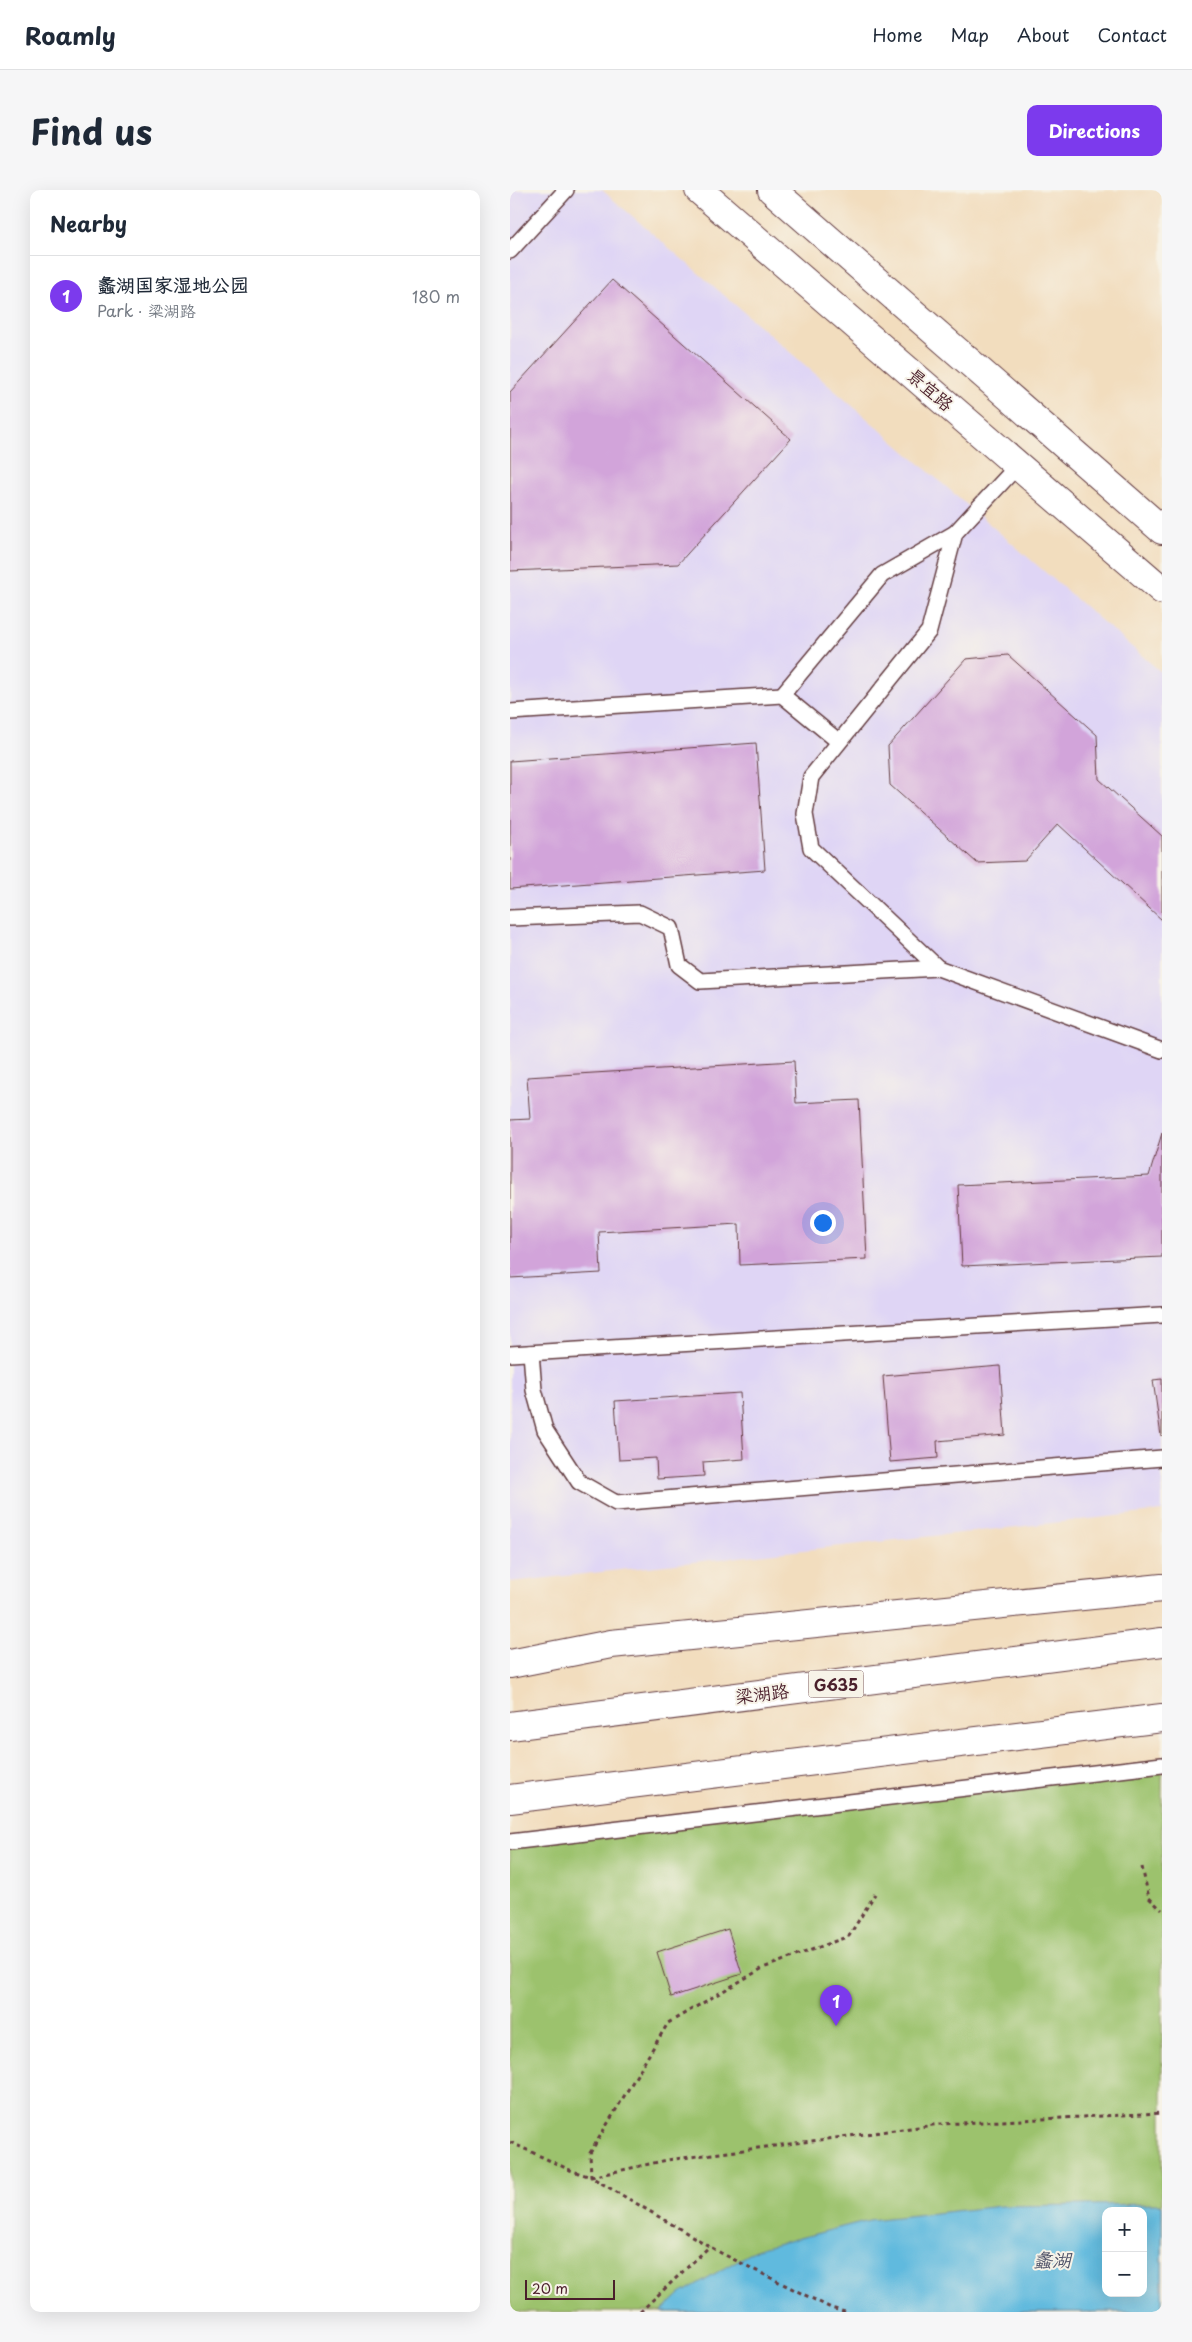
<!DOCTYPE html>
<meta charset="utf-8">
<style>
:root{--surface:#fff;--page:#f6f6f7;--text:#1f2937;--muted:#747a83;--line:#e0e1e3;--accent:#7c3aed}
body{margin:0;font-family:"Playpen Sans","LXGW WenKai TC",sans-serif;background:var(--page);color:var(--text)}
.controls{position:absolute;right:15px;bottom:15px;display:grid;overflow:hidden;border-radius:10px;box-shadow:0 5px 20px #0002}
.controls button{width:45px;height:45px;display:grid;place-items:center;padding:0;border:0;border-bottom:1px solid var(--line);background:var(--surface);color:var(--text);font:25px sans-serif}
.scale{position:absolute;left:15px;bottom:12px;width:90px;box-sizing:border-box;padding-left:5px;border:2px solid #4a1f2b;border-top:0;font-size:14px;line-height:18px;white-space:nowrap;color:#4a1f2b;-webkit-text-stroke:4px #f7f3e8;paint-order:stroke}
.you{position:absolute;left:312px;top:1032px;width:18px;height:18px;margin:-12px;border:4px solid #fff;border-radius:50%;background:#1a73e8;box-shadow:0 0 0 8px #1a73e833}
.badge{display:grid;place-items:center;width:32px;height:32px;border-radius:50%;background:var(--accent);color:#fff;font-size:16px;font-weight:700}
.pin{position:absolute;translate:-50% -41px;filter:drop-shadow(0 1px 2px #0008)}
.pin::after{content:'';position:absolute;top:26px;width:18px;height:15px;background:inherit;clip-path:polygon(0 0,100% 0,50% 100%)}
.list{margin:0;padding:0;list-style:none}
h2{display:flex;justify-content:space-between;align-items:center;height:65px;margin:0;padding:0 20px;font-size:21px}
h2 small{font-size:16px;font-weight:400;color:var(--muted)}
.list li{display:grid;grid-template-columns:32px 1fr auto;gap:15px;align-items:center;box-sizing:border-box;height:80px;padding:0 20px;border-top:1px solid var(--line)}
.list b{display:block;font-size:19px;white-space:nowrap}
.list p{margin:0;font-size:16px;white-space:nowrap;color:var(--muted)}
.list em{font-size:16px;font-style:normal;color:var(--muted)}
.map{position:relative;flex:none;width:652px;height:2122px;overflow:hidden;border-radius:10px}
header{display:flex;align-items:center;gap:30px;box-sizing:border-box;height:70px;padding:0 25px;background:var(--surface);border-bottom:1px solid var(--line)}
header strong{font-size:24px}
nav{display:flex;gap:28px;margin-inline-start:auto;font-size:18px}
.intro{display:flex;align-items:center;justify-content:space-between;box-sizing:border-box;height:120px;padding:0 30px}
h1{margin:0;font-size:35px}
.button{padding:12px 22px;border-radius:10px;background:var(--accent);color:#fff;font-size:18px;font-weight:700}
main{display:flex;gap:30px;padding:0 30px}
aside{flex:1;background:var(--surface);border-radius:10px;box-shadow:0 5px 20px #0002}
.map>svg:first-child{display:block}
</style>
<header>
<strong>Roamly</strong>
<nav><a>Home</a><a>Map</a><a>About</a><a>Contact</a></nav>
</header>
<div class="intro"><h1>Find us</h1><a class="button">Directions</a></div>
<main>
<aside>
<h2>Nearby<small></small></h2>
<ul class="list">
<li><span class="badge">1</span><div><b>蠡湖国家湿地公园</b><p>Park · 梁湖路</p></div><em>180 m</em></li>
</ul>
</aside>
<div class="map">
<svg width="652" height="2122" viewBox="0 0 652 2122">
<rect width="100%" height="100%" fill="#f7f3e8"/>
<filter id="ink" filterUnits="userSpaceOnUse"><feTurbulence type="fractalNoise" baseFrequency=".02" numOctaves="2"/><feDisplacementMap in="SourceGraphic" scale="10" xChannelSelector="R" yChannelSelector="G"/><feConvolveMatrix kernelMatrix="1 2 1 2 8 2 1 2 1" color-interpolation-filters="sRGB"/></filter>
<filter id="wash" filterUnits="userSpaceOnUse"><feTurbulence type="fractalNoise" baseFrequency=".0096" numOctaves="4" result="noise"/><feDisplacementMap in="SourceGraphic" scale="20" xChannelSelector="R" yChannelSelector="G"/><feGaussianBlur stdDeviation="1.12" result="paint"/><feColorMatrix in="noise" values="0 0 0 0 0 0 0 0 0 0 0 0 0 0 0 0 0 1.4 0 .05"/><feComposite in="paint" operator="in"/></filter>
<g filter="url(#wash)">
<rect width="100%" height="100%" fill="#f2ddbe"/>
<!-- built -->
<polygon fill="#dfd5f5" points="0,0 92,0 652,483 652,1321 0,1392"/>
<!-- green -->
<path fill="#9cc26d" stroke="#73704c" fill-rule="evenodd" d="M652,1578V2122H0V1652ZM596,2021H633V2103H596Z"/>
<!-- water -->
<path fill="#60bade" stroke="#556c84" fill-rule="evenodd" d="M650,2014L652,2015V2122H151L170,2104L247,2059L359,2030L491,2016ZM596,2021H633V2103H596Z"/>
<g id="blocks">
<!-- building -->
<g fill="#d2a4da">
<polygon points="102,90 281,249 168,374 0,381 0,202"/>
<polygon points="498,465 587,545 589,589 652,646 652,730 548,634 515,671 467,673 380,595 378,556 456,469"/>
<polygon points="246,553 255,680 0,699 0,571"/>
<polygon points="284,871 286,913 349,910 357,1069 230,1075 229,1034 89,1042 91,1083 0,1088 0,930 20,929 17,887"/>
<polygon points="652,943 652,1067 452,1076 448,995 639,986"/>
<polygon points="490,1176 495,1245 427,1251 428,1268 380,1272 373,1186"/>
<polygon points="652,1189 652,1245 651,1246 643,1190"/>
<polygon points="230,1203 234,1269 193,1272 194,1286 147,1289 146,1268 109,1270 105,1211"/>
<polygon points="218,1739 232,1784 161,1807 147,1762"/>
</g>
</g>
</g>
<g filter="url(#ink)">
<use href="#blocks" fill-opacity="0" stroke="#633c41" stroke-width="1"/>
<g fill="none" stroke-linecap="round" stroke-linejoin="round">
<defs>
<g id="service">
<polyline points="0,61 56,0"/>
<polyline points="272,505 372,385 445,343"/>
<polyline points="0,522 272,505 328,551"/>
<polyline points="0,728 130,723 161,738 169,775 190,791 428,778 652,860"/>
<polyline points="428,778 301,658 295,624 301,587 419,441 445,343 509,274"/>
<polyline points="21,1163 24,1200 35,1240 69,1292 106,1313 652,1268"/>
<polyline points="0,1164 652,1125"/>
<polyline points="0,1652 652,1575"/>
</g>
<g id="tertiary">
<polyline points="189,0 652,400"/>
<polyline points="262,0 652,340"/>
</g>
<polyline id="secondary" points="0,1474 101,1454 652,1398"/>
<g id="trunk">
<polyline points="0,1536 652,1452"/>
<polyline points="0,1609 652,1528"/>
</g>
</defs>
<!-- service casing -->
<use href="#service" stroke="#633c41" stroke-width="18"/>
<!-- tertiary casing -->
<use href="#tertiary" stroke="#633c41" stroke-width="30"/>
<!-- secondary casing -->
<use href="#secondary" stroke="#633c41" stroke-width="30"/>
<!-- trunk casing -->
<use href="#trunk" stroke="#633c41" stroke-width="30"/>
<!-- path -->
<g stroke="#633c41" stroke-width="3" stroke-dasharray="4 4" stroke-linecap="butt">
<polyline points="632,1677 639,1708 652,1720"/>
<polyline points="0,1952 60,1980 81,1987 157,1970 431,1934 652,1923"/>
<polyline points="130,2122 200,2056"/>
<polyline points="335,2122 321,2118 211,2063 81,1987 80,1963 158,1833 253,1778 339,1746 365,1704"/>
</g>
<!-- service -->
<use href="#service" stroke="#fff" stroke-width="15"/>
<!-- tertiary -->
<use href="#tertiary" stroke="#fff" stroke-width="28"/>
<!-- secondary -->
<use href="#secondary" stroke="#fff" stroke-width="28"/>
<!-- trunk -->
<use href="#trunk" stroke="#fff" stroke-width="28"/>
</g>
</g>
<g text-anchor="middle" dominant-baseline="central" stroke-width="4" stroke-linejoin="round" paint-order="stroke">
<!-- shield labels -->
<rect fill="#f7f3e8" stroke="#7e5f64" stroke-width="1" x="298.5" y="1480.5" width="55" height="27" rx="4"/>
<g font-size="16" font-weight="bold" fill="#4a1f2b">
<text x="326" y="1494">G635</text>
</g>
<!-- street labels -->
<g font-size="18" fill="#4a1f2b" stroke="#f7f3e8">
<text transform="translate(421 199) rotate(41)">景宜路</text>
<text transform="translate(252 1503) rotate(-7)">梁湖路</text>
</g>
<!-- water labels -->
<g font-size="19" font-style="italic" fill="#52556a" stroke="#f7f3e8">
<text x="542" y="2069">蠡湖</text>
</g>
</g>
</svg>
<div class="controls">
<button>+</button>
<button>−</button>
</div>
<div class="scale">20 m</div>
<div class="you"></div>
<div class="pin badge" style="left:326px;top:1836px">1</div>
</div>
</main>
